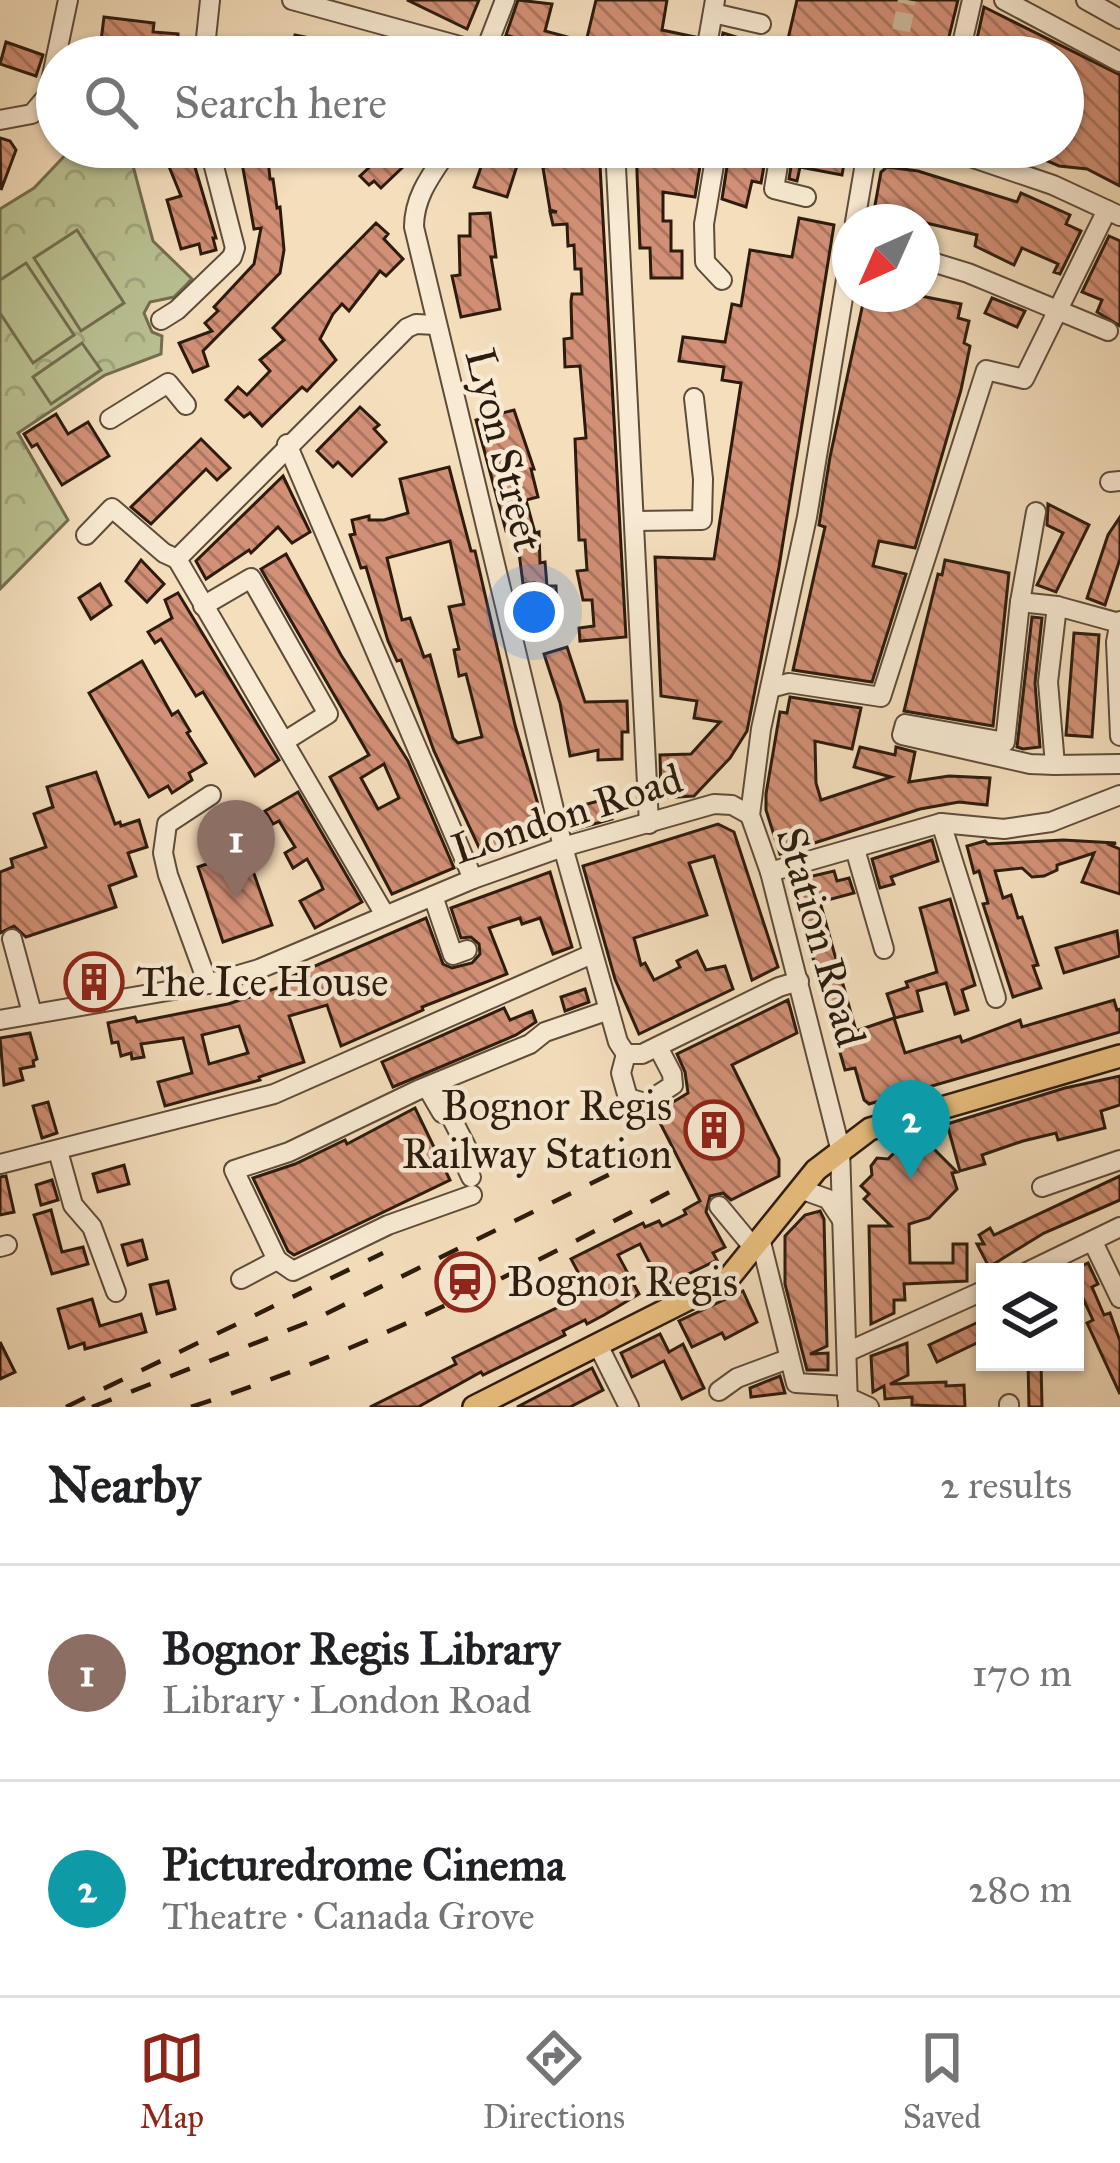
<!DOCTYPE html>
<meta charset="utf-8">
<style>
:root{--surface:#fff;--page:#f6f6f6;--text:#202124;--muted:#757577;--line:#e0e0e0;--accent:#8f2418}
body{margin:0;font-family:"IM FELL Great Primer",serif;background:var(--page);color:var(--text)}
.controls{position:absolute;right:36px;bottom:36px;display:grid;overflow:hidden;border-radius:0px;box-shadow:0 3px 9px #0004}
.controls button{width:108px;height:108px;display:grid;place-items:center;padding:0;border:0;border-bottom:3px solid var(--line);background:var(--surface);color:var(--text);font:60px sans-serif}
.compass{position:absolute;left:832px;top:204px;width:108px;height:108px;border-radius:50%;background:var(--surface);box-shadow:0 3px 9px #0004;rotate:225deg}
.you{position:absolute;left:534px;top:612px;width:42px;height:42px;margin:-30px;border:9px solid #fff;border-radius:50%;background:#1a73e8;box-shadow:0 0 0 18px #1a73e833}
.badge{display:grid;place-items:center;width:78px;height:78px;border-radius:50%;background:var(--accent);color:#fff;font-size:39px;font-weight:700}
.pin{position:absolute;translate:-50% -99px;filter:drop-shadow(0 3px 6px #0008)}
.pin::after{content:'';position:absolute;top:63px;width:42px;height:36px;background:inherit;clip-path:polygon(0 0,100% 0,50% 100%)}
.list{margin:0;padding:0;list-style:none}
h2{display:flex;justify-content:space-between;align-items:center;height:156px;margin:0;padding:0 48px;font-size:51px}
h2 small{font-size:39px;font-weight:400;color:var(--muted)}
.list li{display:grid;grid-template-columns:78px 1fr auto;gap:36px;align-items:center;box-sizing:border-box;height:216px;padding:0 48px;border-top:3px solid var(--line)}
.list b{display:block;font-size:45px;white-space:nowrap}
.list p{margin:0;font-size:39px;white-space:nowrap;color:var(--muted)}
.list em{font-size:39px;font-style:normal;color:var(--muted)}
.icon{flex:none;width:66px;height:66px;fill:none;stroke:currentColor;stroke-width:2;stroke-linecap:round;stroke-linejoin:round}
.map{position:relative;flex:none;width:1120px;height:1407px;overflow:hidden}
.search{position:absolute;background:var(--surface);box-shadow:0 3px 9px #0004;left:36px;right:36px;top:36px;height:132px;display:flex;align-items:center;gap:30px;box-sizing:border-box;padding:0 42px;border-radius:66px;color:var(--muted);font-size:45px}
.sheet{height:588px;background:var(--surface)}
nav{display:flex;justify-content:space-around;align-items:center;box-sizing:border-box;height:168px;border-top:3px solid var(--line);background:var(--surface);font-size:33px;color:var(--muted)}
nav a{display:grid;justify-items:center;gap:6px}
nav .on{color:var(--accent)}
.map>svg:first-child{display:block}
</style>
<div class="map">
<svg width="1120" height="1407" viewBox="0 0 1120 1407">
<defs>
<pattern id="forest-crowns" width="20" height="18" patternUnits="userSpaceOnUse" patternTransform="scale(3)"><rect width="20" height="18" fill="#bac192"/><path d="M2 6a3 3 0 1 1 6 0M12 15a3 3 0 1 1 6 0" fill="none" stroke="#a0a57d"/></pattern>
<pattern id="building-back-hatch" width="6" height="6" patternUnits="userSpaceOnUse" patternTransform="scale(3)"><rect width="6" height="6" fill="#d29076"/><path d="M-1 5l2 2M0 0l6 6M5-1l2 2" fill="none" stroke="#ab755f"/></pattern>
</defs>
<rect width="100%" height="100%" fill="#f4debc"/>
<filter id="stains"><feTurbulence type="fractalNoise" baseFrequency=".00167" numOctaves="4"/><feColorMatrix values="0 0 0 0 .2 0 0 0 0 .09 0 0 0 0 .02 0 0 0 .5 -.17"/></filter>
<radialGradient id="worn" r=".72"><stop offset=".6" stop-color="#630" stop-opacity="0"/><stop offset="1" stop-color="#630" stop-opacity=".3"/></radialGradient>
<!-- forest -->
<polygon fill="url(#forest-crowns)" stroke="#736e50" stroke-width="3" points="73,147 128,147 153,241 192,279 174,297 150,302 144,313 152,332 162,336 161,354 105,375 18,433 68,520 0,589 0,209 34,188"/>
<!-- pitch -->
<g fill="#bac192" stroke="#736e50" stroke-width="3">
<polygon points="77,230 124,303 81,331 34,258"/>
<polygon points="26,263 74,335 33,363 0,313 0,280"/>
<polygon points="82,343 101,370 51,404 33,377"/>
</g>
<!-- building -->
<g fill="url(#building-back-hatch)" stroke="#2c1b0e" stroke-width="3" fill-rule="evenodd">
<polygon points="407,0 479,0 467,29"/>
<polygon points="518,0 552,4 545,31 586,42 596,0 667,0 662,30 695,37 692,57 546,57 519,50 522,40 506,35"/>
<polygon points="797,0 958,0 944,57 719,57 723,33 785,52"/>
<polygon points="984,7 1120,75 1120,186 1087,169 1059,166 1015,147 1063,147 1063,57 973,57"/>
<polygon points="104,17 154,23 153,32 178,34 178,40 187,40 186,57 159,57 159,47 133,43 132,57 99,57"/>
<polygon points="295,35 379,52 378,57 290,55"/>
<polygon points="6,42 43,55 36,76 0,64"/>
<polygon points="0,138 10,141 16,150 1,190"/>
<polygon points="161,147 189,147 216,238 213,238 216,250 201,254 199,244 181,249 167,200 181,196"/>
<polygon points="488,147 523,147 507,197 474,187"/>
<polygon points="558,147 599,147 626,637 580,641 579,628 594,626 592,600 583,600 577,571 587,570 585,540 579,540 575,439 586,438 580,366 565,367 564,339 572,338 571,301 572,294 582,294 581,269 575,269 574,245 568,246 567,224 553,225 550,212 557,212 550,210 543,168 561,159"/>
<polygon points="636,147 703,147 695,197 663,192 663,221 671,221 671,251 682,251 682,278 651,278 650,248 640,248"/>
<polygon points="730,147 767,149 761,183 752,181 746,207 722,199"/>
<polygon points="794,147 841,153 845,158 842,175 800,167 797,181 789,179"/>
<polygon points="267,149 270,179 273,179 277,208 280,207 284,250 280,273 203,351 208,366 193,372 179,343 212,331 205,323 218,311 214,307 254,264 261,228 254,229 240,152"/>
<polygon points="389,149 405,165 381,188 374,181 369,185 360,176"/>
<polygon points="887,167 918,171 1017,202 1021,193 1070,215 1066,224 1081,231 1060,274 1054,272 1058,264 1022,248 1014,265 975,246 977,235 922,222 872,222 881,172"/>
<polygon points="490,213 496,257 491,257 500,309 461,317 452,276 460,275 459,236 470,236 470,214"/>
<polygon points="799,218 834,225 779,567 747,731 730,758 694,796 661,798 660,755 691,754 720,722 694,718 697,701 661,696 655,557 714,559 741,383 722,380 724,367 679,361 683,337 725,342 732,304 741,306 750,250 792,257"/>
<polygon points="376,223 388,234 384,239 403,259 386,276 380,271 349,311 342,304 333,314 320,339 336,360 307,391 302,387 262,426 250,413 244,417 226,400 238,387 247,395 270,371 260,360 284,340 273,328"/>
<polygon points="1109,236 1120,241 1120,326 1097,312 1102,300 1082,292"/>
<polygon points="865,294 911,294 961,304 958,318 969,321 964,343 970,346 961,390 915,548 879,541 873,566 906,574 872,682 793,670 825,527 819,525 830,457"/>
<polygon points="992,298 1025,311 1017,327 985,313"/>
<polygon points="360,407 379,425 374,429 386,442 352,476 338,462 333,467 317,451"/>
<polygon points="514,410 534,469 531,469 538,497 526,500 535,533 539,532 540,563 545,562 547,586 556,586 557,613 535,613 534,583 523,584 516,529 506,531 476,420"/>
<polygon points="56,414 68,434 88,422 109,456 62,485 37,444 32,447 24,434"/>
<polygon points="201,439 230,468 217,480 206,469 151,524 131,507"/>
<path d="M449,467L471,551H475L515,725L546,832L483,856L434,751L401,660L397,661L388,641L366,567L361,568L350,535L355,534L352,520L369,516V520H384L408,513L400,479ZM450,541L464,604L449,607L459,649L454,650L459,676L466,674L482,737L458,743L453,738L430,655L424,657L410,618L402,620L387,558Z"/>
<polygon points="283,476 310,532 292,543 278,527 251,553 249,550 206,579 196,561"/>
<polygon points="1048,504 1089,525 1056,592 1037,585 1063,533 1047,525"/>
<polygon points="1120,517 1120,559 1105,605 1087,598 1108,535"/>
<path d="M286,554L341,655L408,761L454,868L392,894L330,777L369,755L261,569ZM384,764L399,798L378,809L361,778Z"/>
<polygon points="141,560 164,584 147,602 126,581"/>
<polygon points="945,560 1009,573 993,726 904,711 938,574 942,575"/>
<polygon points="100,584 111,605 91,619 79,598"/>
<polygon points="178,593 279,760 255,776 203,692 196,696 161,639 155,643 148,632 172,618 165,600"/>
<polygon points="1032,617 1042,618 1035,683 1040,747 1023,749 1017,747"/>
<polygon points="1074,633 1099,635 1092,737 1066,735"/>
<polygon points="567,647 585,702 627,701 628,732 622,732 622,759 598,760 598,750 570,756 560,703 544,654"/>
<polygon points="142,661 172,715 178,711 190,731 187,733 206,763 189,773 192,780 172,793 168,786 149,797 89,693"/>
<polygon points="790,697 861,708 852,749 815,741 816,783 821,800 891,777 854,767 860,747 895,755 896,747 915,752 909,782 949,776 990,778 987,805 959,802 920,809 780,854 766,810 766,794 780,712 787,713"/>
<polygon points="96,772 115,824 120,822 121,826 139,820 147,847 128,853 136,876 109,886 116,907 26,937 14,926 0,933 0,872 13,867 11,859 46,847 34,814 53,807 47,787"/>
<polygon points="298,792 362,902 315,928 300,901 323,889 320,882 307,859 293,868 285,853 295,847 279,821 273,824 265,811"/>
<polygon points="606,799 612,819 573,830 568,809"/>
<polygon points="718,824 734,832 778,967 752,980 714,856 689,863 707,915 634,938 641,965 645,963 654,980 680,967 677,961 697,951 706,970 725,966 733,989 639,1034 615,979 583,866"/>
<polygon points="932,840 938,861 891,877 894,884 880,888 872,859"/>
<polygon points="1063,840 1116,843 1110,845 1120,849 1120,894 1082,882 1094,853 1057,865 1057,870 1044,876 1032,877 1022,868 995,871 1003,898 1011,895 1018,918 1022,917 1038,965 1033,966 1041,988 1013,997 983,904 988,903 979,871 974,873 967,846 985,841 988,844"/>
<polygon points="233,855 239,873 252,868 272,925 223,942 198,867"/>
<polygon points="834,871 837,881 849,878 854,893 820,902 856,1031 894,1018 905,1053 960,1036 962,1042 1020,1020 1022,1027 1114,1000 1117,1010 1120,1009 1120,1032 869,1104 864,1100 855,1068 845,1070 791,881"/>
<path d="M550,872L572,947L553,954L540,918L522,924L520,918L489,928L507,974L422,1007L423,1010L341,1046L327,1005L289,1016L304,1062L259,1077L260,1080L165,1106L158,1082L192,1073L183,1038L141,1044L144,1057L132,1059L131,1053L121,1056L118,1042L112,1043L108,1023L135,1017L137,1022L228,1004L295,982L293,976L310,968L426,918L443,964L452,968L472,963L480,954L479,944L471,937L461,938L451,908ZM239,1026L248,1053L209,1064L202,1035Z"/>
<polygon points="950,899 975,985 962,990 968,1010 955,1014 946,983 917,991 922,1011 895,1018 887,994 908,987 906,982 937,972 920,908"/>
<polygon points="1117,931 1120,956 1064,973 1056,948"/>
<circle cx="94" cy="981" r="11"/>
<polygon points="585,989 589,1002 565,1011 561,997"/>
<polygon points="788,1000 797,1033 732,1065 779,1159 779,1176 731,1200 723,1193 710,1196 706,1212 725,1247 713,1253 717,1260 662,1287 640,1244 618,1255 639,1294 604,1315 587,1324 585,1320 563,1331 565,1335 483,1375 481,1372 418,1407 370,1407 456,1364 453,1358 579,1297 577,1292 586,1287 571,1259 643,1223 645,1227 659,1221 662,1226 686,1214 684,1210 700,1201 655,1113 688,1093 685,1072 677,1054"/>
<polygon points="504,1008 510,1020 532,1011 536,1022 516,1035 393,1087 382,1062"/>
<polygon points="30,1033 37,1059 33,1061 34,1066 20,1069 23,1080 4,1085 0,1038"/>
<polygon points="1120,1076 1120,1105 1101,1111 1105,1128 1058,1140 1056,1133 1023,1141 982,1155 985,1164 960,1171 947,1124 1065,1088"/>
<polygon points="48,1102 57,1133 42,1138 33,1106"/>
<polygon points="415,1108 450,1180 294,1255 288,1251 253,1178 295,1164 345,1140 347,1144"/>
<polygon points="921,1136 957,1172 952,1173 957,1189 929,1218 909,1224 910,1263 953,1263 953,1244 967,1244 967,1281 904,1284 905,1300 894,1300 894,1313 871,1324 869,1226 891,1226 864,1199 869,1194 861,1186 872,1175 871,1166 877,1158 888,1159 897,1150 903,1155"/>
<polygon points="124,1165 129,1184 98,1192 93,1174"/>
<polygon points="6,1176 14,1212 0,1215 0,1177"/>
<polygon points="1120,1176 1120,1200 1044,1233 989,1267 977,1244 984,1244 979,1235 990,1228 994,1235"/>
<polygon points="52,1180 58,1200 41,1205 36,1185"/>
<polygon points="51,1210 62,1252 83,1247 88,1264 52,1274 34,1215"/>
<polygon points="820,1211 824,1219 827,1346 810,1354 828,1353 828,1370 807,1370 785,1284 785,1236 805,1215"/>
<polygon points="142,1240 147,1259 128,1265 122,1245"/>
<polygon points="1088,1263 1098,1284 1092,1287 1104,1315 1110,1313 1120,1341 1120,1394 1087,1323 1093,1320 1080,1292 1075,1295 1075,1269"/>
<polygon points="168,1281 175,1309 157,1314 150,1285"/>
<polygon points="743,1291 757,1322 725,1339 722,1333 692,1347 679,1321"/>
<polygon points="92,1299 100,1326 141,1314 146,1332 85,1349 84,1343 69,1348 58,1309"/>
<polygon points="985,1319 985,1339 937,1362 929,1345"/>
<polygon points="660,1334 669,1352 683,1344 704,1388 682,1399 664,1361 632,1377 621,1353"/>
<polygon points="0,1342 15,1372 0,1379"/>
<polygon points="907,1343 908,1375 890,1384 946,1382 946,1386 964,1385 965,1407 912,1405 912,1397 885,1399 884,1386 873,1392 871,1356"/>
<polygon points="1028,1362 1041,1362 1042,1407 1029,1407"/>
<polygon points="592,1368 603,1390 570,1407 517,1407"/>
<polygon points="780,1376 785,1393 751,1397 750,1388"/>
</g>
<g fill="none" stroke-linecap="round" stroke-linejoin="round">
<!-- minor-tunnel -->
<polyline stroke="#ccb799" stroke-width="18" stroke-dasharray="18 9" stroke-linecap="butt" points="896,57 907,0"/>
<defs>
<g id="minor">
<polyline points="292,0 500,57"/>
<polyline points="1004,0 1120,62"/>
<polyline points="1086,0 1120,19"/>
<polyline points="713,13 761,24"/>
<polyline points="204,57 210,0"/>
<polyline points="483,57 505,0"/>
<polyline points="705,57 715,0"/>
<polyline points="959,57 972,0"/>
<polyline points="0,120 32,114 48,95 68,0"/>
<path d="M450,147C433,173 414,195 414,227L563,847L618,1042L626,1054"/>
<polyline points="615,147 649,824"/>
<polyline points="717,147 704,224 705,262 722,280"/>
<polyline points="781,147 774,189 806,197"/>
<polyline points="941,147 1053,185 1120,216"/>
<polyline points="855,222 865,163 874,147"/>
<polyline points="922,259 968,273 1108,331"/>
<polyline points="161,320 177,310 232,257 235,248 209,147"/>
<polyline points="110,419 168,383 186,405"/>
<polyline points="287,444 473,879"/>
<polyline points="1110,482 1120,481"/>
<polyline points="636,521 702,520 703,479 694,398"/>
<polyline points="86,535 112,508 164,553 177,559"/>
<polyline points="1020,602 1036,512"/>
<polyline points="203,606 251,578 328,714 285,741"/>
<polyline points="1120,621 1116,642 1120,736"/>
<polyline points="1119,623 1057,606 1048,682 1055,765 1120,764"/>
<polyline points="774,687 789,683 881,697 986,370 1024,379 1107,210"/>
<polyline points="1055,765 1030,764 902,735 905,724 1005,742 1020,602 1057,606"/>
<polyline points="941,823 996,998"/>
<polyline points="855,849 884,949"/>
<polyline points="770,872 941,823 1004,829 1051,822 1120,795"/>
<polyline points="433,896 453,955 467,950"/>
<polyline points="385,915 177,559 407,328 416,324 436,325"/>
<polyline points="12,939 32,1013"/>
<polyline points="208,984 168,875 163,853 167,824 211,795"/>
<polyline points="0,1020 208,984 259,969 473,879 563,847 714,804 732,805 750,815"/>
<polyline points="626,1054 642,1054 779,987 799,981"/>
<polyline points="626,1054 621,1073 628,1098 645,1103 673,1085 672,1074 658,1047"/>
<polyline points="428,1089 442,1113 450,1115 473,1160 465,1164 471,1177"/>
<polyline points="58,1151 73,1205 92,1227 116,1292"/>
<polyline points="0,1164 274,1094 592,954"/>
<polyline points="1042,1187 1120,1160"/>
<polyline points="800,1189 828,1199 842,1220"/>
<polyline points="719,1206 753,1247"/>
<polyline points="760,1238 796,1383 847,1386"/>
<polyline points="1093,1242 1120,1298"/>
<polyline points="0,1247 7,1245"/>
<polyline points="277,1260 293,1271 388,1225 472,1195"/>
<polyline points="1027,1272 1120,1227"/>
<polyline points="241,1279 277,1260 234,1170 289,1152 418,1090 530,1044 545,1032 609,1010"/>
<polyline points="598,1345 629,1407"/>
<polyline points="847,1352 985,1290"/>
<polyline points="719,1391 737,1378 788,1359"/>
<polyline points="847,1397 869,1407"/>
<polyline points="848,1407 840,1148 770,872 750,815 761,729 807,517 850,255"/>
<polyline points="1009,1407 1009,1404"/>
</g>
<polyline id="major" points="474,1407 728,1279 816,1170 870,1129 1120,1056"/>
</defs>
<!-- minor casing -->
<use href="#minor" stroke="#5e4c3a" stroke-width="22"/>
<!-- major casing -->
<use href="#major" stroke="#2c1b0e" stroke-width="26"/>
<!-- minor -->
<use href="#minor" stroke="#f8ead3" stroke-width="18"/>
<!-- major -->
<use href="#major" stroke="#eabf7e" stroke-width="21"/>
<!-- rail -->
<g stroke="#2c1b0e" stroke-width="4.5" stroke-dasharray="21 21" stroke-linecap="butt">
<polyline points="66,1407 383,1253"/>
<polyline points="92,1407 309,1322 651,1154"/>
<path d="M191,1407C366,1351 519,1271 681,1186"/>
</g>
</g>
<!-- icons -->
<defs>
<symbol id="building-ring" viewBox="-11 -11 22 22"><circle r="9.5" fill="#f8ead3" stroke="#8f2418" stroke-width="1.5"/><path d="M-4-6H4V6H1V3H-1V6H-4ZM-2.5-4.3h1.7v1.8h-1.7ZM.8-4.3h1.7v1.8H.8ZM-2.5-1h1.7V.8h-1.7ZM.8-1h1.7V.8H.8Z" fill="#8f2418"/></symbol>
<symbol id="station-ring" viewBox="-11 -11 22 22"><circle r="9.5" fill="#f8ead3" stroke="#8f2418" stroke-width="1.5"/><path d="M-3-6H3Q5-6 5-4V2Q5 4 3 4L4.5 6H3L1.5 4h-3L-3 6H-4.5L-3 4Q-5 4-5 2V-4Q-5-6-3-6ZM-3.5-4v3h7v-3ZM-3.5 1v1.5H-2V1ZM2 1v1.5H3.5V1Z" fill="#8f2418"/></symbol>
</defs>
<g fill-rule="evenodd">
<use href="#building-ring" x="61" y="949" width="66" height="66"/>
<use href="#building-ring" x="681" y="1097" width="66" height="66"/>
<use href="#station-ring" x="432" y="1249" width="66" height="66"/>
</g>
<g text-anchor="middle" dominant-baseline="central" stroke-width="9" stroke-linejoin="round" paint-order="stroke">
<!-- street labels -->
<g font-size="42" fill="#2c1b0e" stroke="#f8ead3">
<text transform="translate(504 450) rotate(76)">Lyon Street</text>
<text transform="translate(567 814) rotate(-18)">London Road</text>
<text transform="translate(821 937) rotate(74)">Station Road</text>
</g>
<!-- poi labels -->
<g font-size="42" fill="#2c1b0e" stroke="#f8ead3" text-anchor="start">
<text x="136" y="982">The Ice House</text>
<text x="672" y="1106" text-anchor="end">Bognor Regis<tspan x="672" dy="48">Railway Station</tspan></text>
<text x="507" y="1282">Bognor Regis</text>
</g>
</g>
<rect width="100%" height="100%" filter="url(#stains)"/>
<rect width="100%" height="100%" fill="url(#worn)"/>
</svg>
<div class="controls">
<button><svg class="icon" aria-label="layers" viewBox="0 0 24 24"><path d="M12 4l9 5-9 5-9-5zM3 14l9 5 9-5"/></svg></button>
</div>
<svg class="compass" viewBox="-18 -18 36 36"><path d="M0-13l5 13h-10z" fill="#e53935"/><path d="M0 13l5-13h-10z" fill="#757577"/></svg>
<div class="you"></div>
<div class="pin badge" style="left:236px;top:899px;background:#8d6e63">1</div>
<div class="pin badge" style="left:911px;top:1179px;background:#0f9aa8">2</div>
<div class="search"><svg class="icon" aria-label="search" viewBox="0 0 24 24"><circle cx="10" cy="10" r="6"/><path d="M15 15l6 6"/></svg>Search here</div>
</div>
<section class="sheet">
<h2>Nearby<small>2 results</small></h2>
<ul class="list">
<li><span class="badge" style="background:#8d6e63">1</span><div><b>Bognor Regis Library</b><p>Library · London Road</p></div><em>170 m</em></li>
<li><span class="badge" style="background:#0f9aa8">2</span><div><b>Picturedrome Cinema</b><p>Theatre · Canada Grove</p></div><em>280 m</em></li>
</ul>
</section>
<nav>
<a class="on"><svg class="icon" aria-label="map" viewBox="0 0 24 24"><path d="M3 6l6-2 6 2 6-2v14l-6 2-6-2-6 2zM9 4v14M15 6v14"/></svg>Map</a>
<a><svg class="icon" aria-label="directions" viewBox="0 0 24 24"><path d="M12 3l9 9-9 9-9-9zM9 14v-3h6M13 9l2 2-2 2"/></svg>Directions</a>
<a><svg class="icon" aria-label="saved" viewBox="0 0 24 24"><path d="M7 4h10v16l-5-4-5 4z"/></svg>Saved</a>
</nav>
